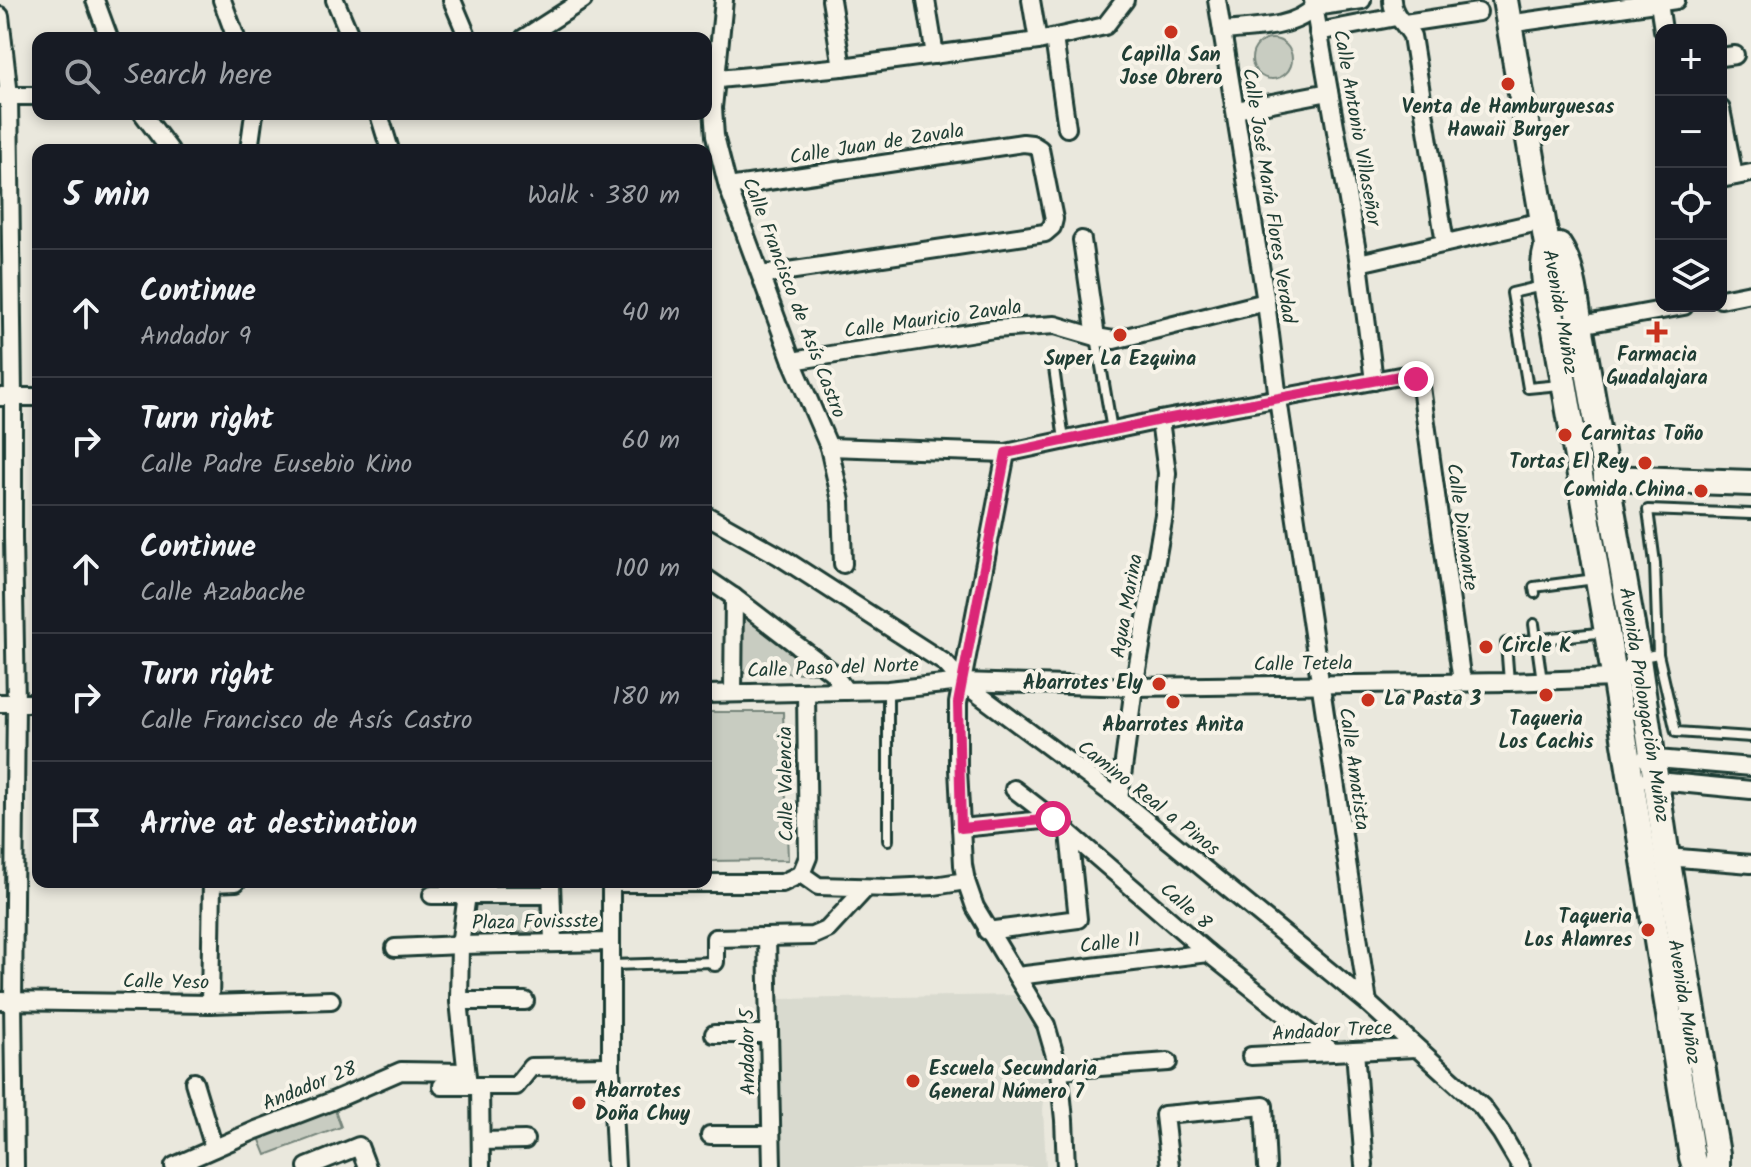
<!DOCTYPE html>
<meta charset="utf-8">
<style>
:root{--surface:#171b24;--page:#242831;--text:#f1f3f6;--muted:#9ea1a6;--line:#363941}
body{margin:0;font-family:Kalam,sans-serif;background:var(--page);color:var(--text)}
.controls{position:absolute;right:24px;top:24px;display:grid;overflow:hidden;border-radius:16px;box-shadow:0 4px 12px #0003}
.controls button{width:72px;height:72px;display:grid;place-items:center;padding:0;border:0;border-bottom:2px solid var(--line);background:var(--surface);color:var(--text);font:40px sans-serif}
.stop{position:absolute;width:24px;height:24px;margin:-18px;border:6px solid #db2777;border-radius:50%;background:#fff}
.stop.end{background:#db2777;border-color:#fff;box-shadow:0 2px 8px #0008}
.list{margin:0;padding:0;list-style:none}
h2{display:flex;justify-content:space-between;align-items:center;height:104px;margin:0;padding:0 32px;font-size:34px}
h2 small{font-size:26px;font-weight:400;color:var(--muted)}
.list li{display:grid;grid-template-columns:52px 1fr auto;gap:24px;align-items:center;box-sizing:border-box;height:128px;padding:0 32px;border-top:2px solid var(--line)}
.list b{display:block;font-size:30px;white-space:nowrap}
.list p{margin:0;font-size:26px;white-space:nowrap;color:var(--muted)}
.list em{font-size:26px;font-style:normal;color:var(--muted)}
.icon{flex:none;width:44px;height:44px;fill:none;stroke:currentColor;stroke-width:2;stroke-linecap:round;stroke-linejoin:round}
.map{position:relative;flex:none;width:1751px;height:1167px;overflow:hidden}
.search{position:absolute;background:var(--surface);box-shadow:0 4px 12px #0003;left:32px;top:32px;width:680px;height:88px;display:flex;align-items:center;gap:20px;box-sizing:border-box;padding:0 28px;border-radius:16px;color:var(--muted);font-size:30px}
.panel{position:absolute;background:var(--surface);box-shadow:0 4px 12px #0003;left:32px;top:144px;width:680px;height:744px;border-radius:16px}
.map>svg:first-child{display:block}
</style>
<div class="map">
<svg width="1751" height="1167" viewBox="0 0 1751 1167">
<rect width="100%" height="100%" fill="#eae8dd"/>
<filter id="ink" filterUnits="userSpaceOnUse"><feTurbulence type="fractalNoise" baseFrequency=".0125" numOctaves="2"/><feDisplacementMap in="SourceGraphic" scale="16" xChannelSelector="R" yChannelSelector="G"/><feConvolveMatrix kernelMatrix="1 2 1 2 8 2 1 2 1" color-interpolation-filters="sRGB"/></filter>
<g filter="url(#ink)">
<!-- built -->
<polygon fill="#d9dacf" points="1014,995 1049,1052 1043,1110 1046,1167 782,1167 779,999"/>
<!-- green -->
<g fill="#c8ccc1" stroke="#74847a" stroke-width="2">
<circle cx="1272" cy="59" r="20"/>
<polygon points="739,606 825,673 738,672"/>
<polygon points="706,712 783,712 788,860 706,861"/>
<polygon points="475,902 541,902 541,932 475,933"/>
<polygon points="332,1101 341,1127 266,1155 256,1130"/>
</g>
<g fill="none" stroke-linecap="round" stroke-linejoin="round">
<defs>
<g id="lane">
<polyline points="1542,286 1512,293 1528,388 1560,385"/>
<polyline points="1096,337 1112,430"/>
<polyline points="1054,368 1064,440"/>
<polyline points="1535,593 1534,587 1595,579"/>
<polyline points="1534,624 1542,681"/>
<polyline points="1658,654 1655,563 1648,510 1751,514"/>
<polyline points="1642,657 1658,654 1676,732 1751,737"/>
<polyline points="1509,682 1506,643 1606,632"/>
<polyline points="888,691 888,840"/>
<polyline points="611,965 714,962"/>
</g>
<g id="street">
<polyline points="95,0 109,38"/>
<polyline points="222,0 236,38"/>
<polyline points="335,0 351,38"/>
<polyline points="452,0 468,38"/>
<polyline points="724,0 713,108 715,136 728,187 792,361 829,447 841,501 843,564"/>
<polyline points="831,0 842,67"/>
<polyline points="926,0 935,55"/>
<polyline points="1031,0 1038,41"/>
<polyline points="1217,0 1266,302 1278,399 1368,1003"/>
<polyline points="1313,0 1359,263 1374,381"/>
<path d="M1392,0C1392,15 1405,23 1412,36L1445,243"/>
<polyline points="1659,3 1663,30"/>
<polyline points="1314,7 1362,0"/>
<polyline points="0,16 9,96 13,397 13,538 16,703 13,1001 15,1167"/>
<polyline points="1522,22 1676,0"/>
<polyline points="1405,23 1478,12"/>
<path d="M1222,31C1250,28 1295,29 1314,7"/>
<polyline points="1318,32 1396,17"/>
<polyline points="524,38 583,0"/>
<polyline points="1054,38 1067,128"/>
<polyline points="1721,57 1735,55"/>
<polyline points="708,80 842,67 1038,41 1105,26 1125,0"/>
<polyline points="0,96 38,96"/>
<polyline points="1721,109 1734,176"/>
<polyline points="1236,110 1329,92"/>
<polyline points="143,114 170,150"/>
<polyline points="379,114 390,150"/>
<polyline points="249,150 254,114"/>
<polyline points="1721,179 1751,173"/>
<polyline points="728,187 1023,143 1032,144 1040,149 1054,219 1052,227 1045,233 761,275"/>
<polyline points="1082,240 1096,337"/>
<polyline points="1359,263 1543,221"/>
<polyline points="1721,299 1751,293"/>
<polyline points="1580,325 1684,306"/>
<polyline points="792,361 994,329 1055,325 1096,337 1114,340 1266,302"/>
<polyline points="0,397 38,397"/>
<path d="M829,447L1006,453L1160,420L1405,375C1413,377 1418,379 1421,387L1462,682"/>
<polyline points="1006,453 958,703 958,769 963,865 966,881 975,907 1046,1025 1059,1070 1064,1120 1066,1167"/>
<polyline points="706,515 779,556 945,663 962,682 1119,799 1368,1003 1482,1107 1501,1133 1521,1167"/>
<polyline points="706,578 734,597 832,672 846,691"/>
<polyline points="733,693 734,597"/>
<polyline points="706,694 888,690 962,682 1134,687 1509,682 1613,678 1625,674 1638,659"/>
<polyline points="0,703 38,703"/>
<polyline points="1645,758 1751,767"/>
<polyline points="1648,780 1751,790"/>
<polyline points="1014,789 1053,819 1208,953 1333,1052"/>
<polyline points="1119,799 1134,687 1164,515 1167,473 1160,420"/>
<polyline points="961,828 1053,819"/>
<polyline points="1667,857 1751,864"/>
<polyline points="801,874 808,857 806,692"/>
<polyline points="801,874 818,886 891,888 934,886 966,881"/>
<polyline points="551,882 553,942"/>
<polyline points="611,882 611,1071 616,1167"/>
<polyline points="212,883 236,882"/>
<polyline points="611,883 782,883 801,874"/>
<polyline points="432,895 551,895"/>
<polyline points="467,895 460,945 459,1001 468,1086"/>
<polyline points="987,931 1078,919 1069,833"/>
<polyline points="767,937 772,1167"/>
<polyline points="395,948 460,945 611,942"/>
<polyline points="715,962 715,938 812,936 828,929 866,888"/>
<polyline points="1017,976 1208,953"/>
<polyline points="0,1001 210,1004 331,1000"/>
<polyline points="459,1001 525,1001"/>
<polyline points="210,1004 212,882"/>
<polyline points="714,1034 769,1034"/>
<polyline points="1355,1051 1364,1165"/>
<polyline points="1251,1056 1415,1048"/>
<polyline points="1059,1070 1168,1062"/>
<polyline points="194,1082 214,1148"/>
<polyline points="442,1086 516,1086 531,1067 611,1066"/>
<polyline points="480,1086 481,1167"/>
<polyline points="710,1135 771,1135"/>
<polyline points="481,1141 525,1140"/>
<polyline points="174,1166 256,1130 332,1101 401,1071 466,1072"/>
<polyline points="307,1167 359,1146 367,1167"/>
<polyline points="1170,1167 1164,1115 1264,1106 1267,1167"/>
</g>
<g id="secondary">
<polyline points="1505,0 1550,262"/>
<path d="M1559,246C1574,269 1575,299 1580,325L1638,659L1667,857L1717,1154V1167"/>
<path d="M1547,247C1539,274 1549,303 1555,330L1607,632L1692,1157L1695,1167"/>
<polyline points="1606,478 1751,483"/>
</g>
</defs>
<!-- lane casing -->
<use href="#lane" stroke="#1f3d34" stroke-width="14"/>
<!-- street casing -->
<use href="#street" stroke="#1f3d34" stroke-width="22"/>
<!-- secondary casing -->
<use href="#secondary" stroke="#1f3d34" stroke-width="30"/>
<!-- lane -->
<use href="#lane" stroke="#f7f3e8" stroke-width="8"/>
<!-- street -->
<use href="#street" stroke="#f7f3e8" stroke-width="16"/>
<!-- secondary -->
<use href="#secondary" stroke="#f7f3e8" stroke-width="24"/>
</g>
</g>
<g fill="none" stroke-linecap="round" stroke-linejoin="round" filter="url(#ink)">
<!-- route -->
<polyline stroke="#db2777" stroke-width="10" points="1053,819 961,828 958,703 1006,453 1160,420 1405,375 1416,379"/>
</g>
<!-- markers -->
<g fill="#c8321e" stroke="#f7f3e8" stroke-width="3">
<circle cx="1171" cy="32" r="8"/>
<circle cx="1508" cy="84" r="8"/>
<path d="M1653 320h8v8h8v8h-8v8h-8v-8h-8v-8h8z"/>
<circle cx="1120" cy="335" r="8"/>
<circle cx="1565" cy="435" r="8"/>
<circle cx="1645" cy="463" r="8"/>
<circle cx="1701" cy="491" r="8"/>
<circle cx="1486" cy="647" r="8"/>
<circle cx="1159" cy="684" r="8"/>
<circle cx="1546" cy="695" r="8"/>
<circle cx="1368" cy="700" r="8"/>
<circle cx="1173" cy="702" r="8"/>
<circle cx="1648" cy="930" r="8"/>
<circle cx="913" cy="1081" r="8"/>
<circle cx="579" cy="1103" r="8"/>
</g>
<g text-anchor="middle" dominant-baseline="central" stroke-width="8" stroke-linejoin="round" paint-order="stroke">
<!-- poi labels -->
<g font-size="20" font-weight="bold" fill="#1f3d34" stroke="#f7f3e8">
<text x="1171" y="56">Capilla San<tspan x="1171" dy="23">Jose Obrero</tspan></text>
<text x="1508" y="108">Venta de Hamburguesas<tspan x="1508" dy="23">Hawaii Burger</tspan></text>
<text x="1657" y="356">Farmacia<tspan x="1657" dy="23">Guadalajara</tspan></text>
<text x="1120" y="360">Super La Ezquina</text>
<text x="1581" y="435" text-anchor="start">Carnitas Toño</text>
<text x="1629" y="463" text-anchor="end">Tortas El Rey</text>
<text x="1685" y="491" text-anchor="end">Comida China</text>
<text x="1502" y="647" text-anchor="start">Circle K</text>
<text x="1143" y="684" text-anchor="end">Abarrotes Ely</text>
<text x="1384" y="700" text-anchor="start">La Pasta 3</text>
<text x="1546" y="720">Taqueria<tspan x="1546" dy="23">Los Cachis</tspan></text>
<text x="1173" y="726">Abarrotes Anita</text>
<text x="1632" y="918" text-anchor="end">Taqueria<tspan x="1632" dy="23">Los Alamres</tspan></text>
<text x="929" y="1070" text-anchor="start">Escuela Secundaria<tspan x="929" dy="23">General Número 7</tspan></text>
<text x="595" y="1092" text-anchor="start">Abarrotes<tspan x="595" dy="23">Doña Chuy</tspan></text>
</g>
<!-- street labels -->
<g font-size="20" fill="#1f3d34" stroke="#f7f3e8">
<text transform="translate(1356 128) rotate(80)">Calle Antonio Villaseñor</text>
<text transform="translate(877 145) rotate(-9)">Calle Juan de Zavala</text>
<text transform="translate(1268 196) rotate(81)">Calle José María Flores Verdad</text>
<text transform="translate(793 298) rotate(69)">Calle Francisco de Asís Castro</text>
<text transform="translate(1559 312) rotate(80)">Avenida Muñoz</text>
<text transform="translate(933 320) rotate(-8)">Calle Mauricio Zavala</text>
<text transform="translate(1461 527) rotate(82)">Calle Diamante</text>
<text transform="translate(1128 606) rotate(-80)">Agua Marina</text>
<text transform="translate(1303 665) rotate(-1)">Calle Tetela</text>
<text transform="translate(833 669) rotate(-2)">Calle Paso del Norte</text>
<text transform="translate(1643 705) rotate(81)">Avenida Prolongación Muñoz</text>
<text transform="translate(1353 769) rotate(82)">Calle Amatista</text>
<text transform="translate(787 784) rotate(-91)">Calle Valencia</text>
<text transform="translate(1148 799) rotate(38)">Camino Real a Pinos</text>
<text transform="translate(1185 907) rotate(41)">Calle 8</text>
<text transform="translate(535 923) rotate(-1)">Plaza Fovissste</text>
<text transform="translate(1110 944) rotate(-7)">Calle 11</text>
<text transform="translate(166 983) rotate(1)">Calle Yeso</text>
<text transform="translate(1683 1002) rotate(81)">Avenida Muñoz</text>
<text transform="translate(1332 1032) rotate(-3)">Andador Trece</text>
<text transform="translate(749 1052) rotate(-91)">Andador 5</text>
<text transform="translate(310 1087) rotate(-22)">Andador 28</text>
</g>
</g>
</svg>
<div class="controls">
<button>+</button>
<button>−</button>
<button><svg class="icon" aria-label="locate" viewBox="0 0 24 24"><circle cx="12" cy="12" r="6"/><path d="M12 2v4M12 18v4M2 12h4M18 12h4"/></svg></button>
<button><svg class="icon" aria-label="layers" viewBox="0 0 24 24"><path d="M12 4l9 5-9 5-9-5zM3 14l9 5 9-5"/></svg></button>
</div>
<div class="stop" style="left:1053px;top:819px"></div>
<div class="stop end" style="left:1416px;top:379px"></div>
<div class="search"><svg class="icon" aria-label="search" viewBox="0 0 24 24"><circle cx="10" cy="10" r="6"/><path d="M15 15l6 6"/></svg>Search here</div>
<section class="panel">
<h2>5 min<small>Walk · 380 m</small></h2>
<ul class="list">
<li><svg class="icon" aria-label="ahead" viewBox="0 0 24 24"><path d="M12 20V5M6 11l6-6 6 6"/></svg><div><b>Continue</b><p>Andador 9</p></div><em>40 m</em></li>
<li><svg class="icon" aria-label="right" viewBox="0 0 24 24"><path d="M7 20v-9h11M14 6l5 5-5 5"/></svg><div><b>Turn right</b><p>Calle Padre Eusebio Kino</p></div><em>60 m</em></li>
<li><svg class="icon" aria-label="ahead" viewBox="0 0 24 24"><path d="M12 20V5M6 11l6-6 6 6"/></svg><div><b>Continue</b><p>Calle Azabache</p></div><em>100 m</em></li>
<li><svg class="icon" aria-label="right" viewBox="0 0 24 24"><path d="M7 20v-9h11M14 6l5 5-5 5"/></svg><div><b>Turn right</b><p>Calle Francisco de Asís Castro</p></div><em>180 m</em></li>
<li><svg class="icon" aria-label="arrive" viewBox="0 0 24 24"><path d="M6 21V4h12l-3 4 3 4H6"/></svg><div><b>Arrive at destination</b></div></li>
</ul>
</section>
</div>
